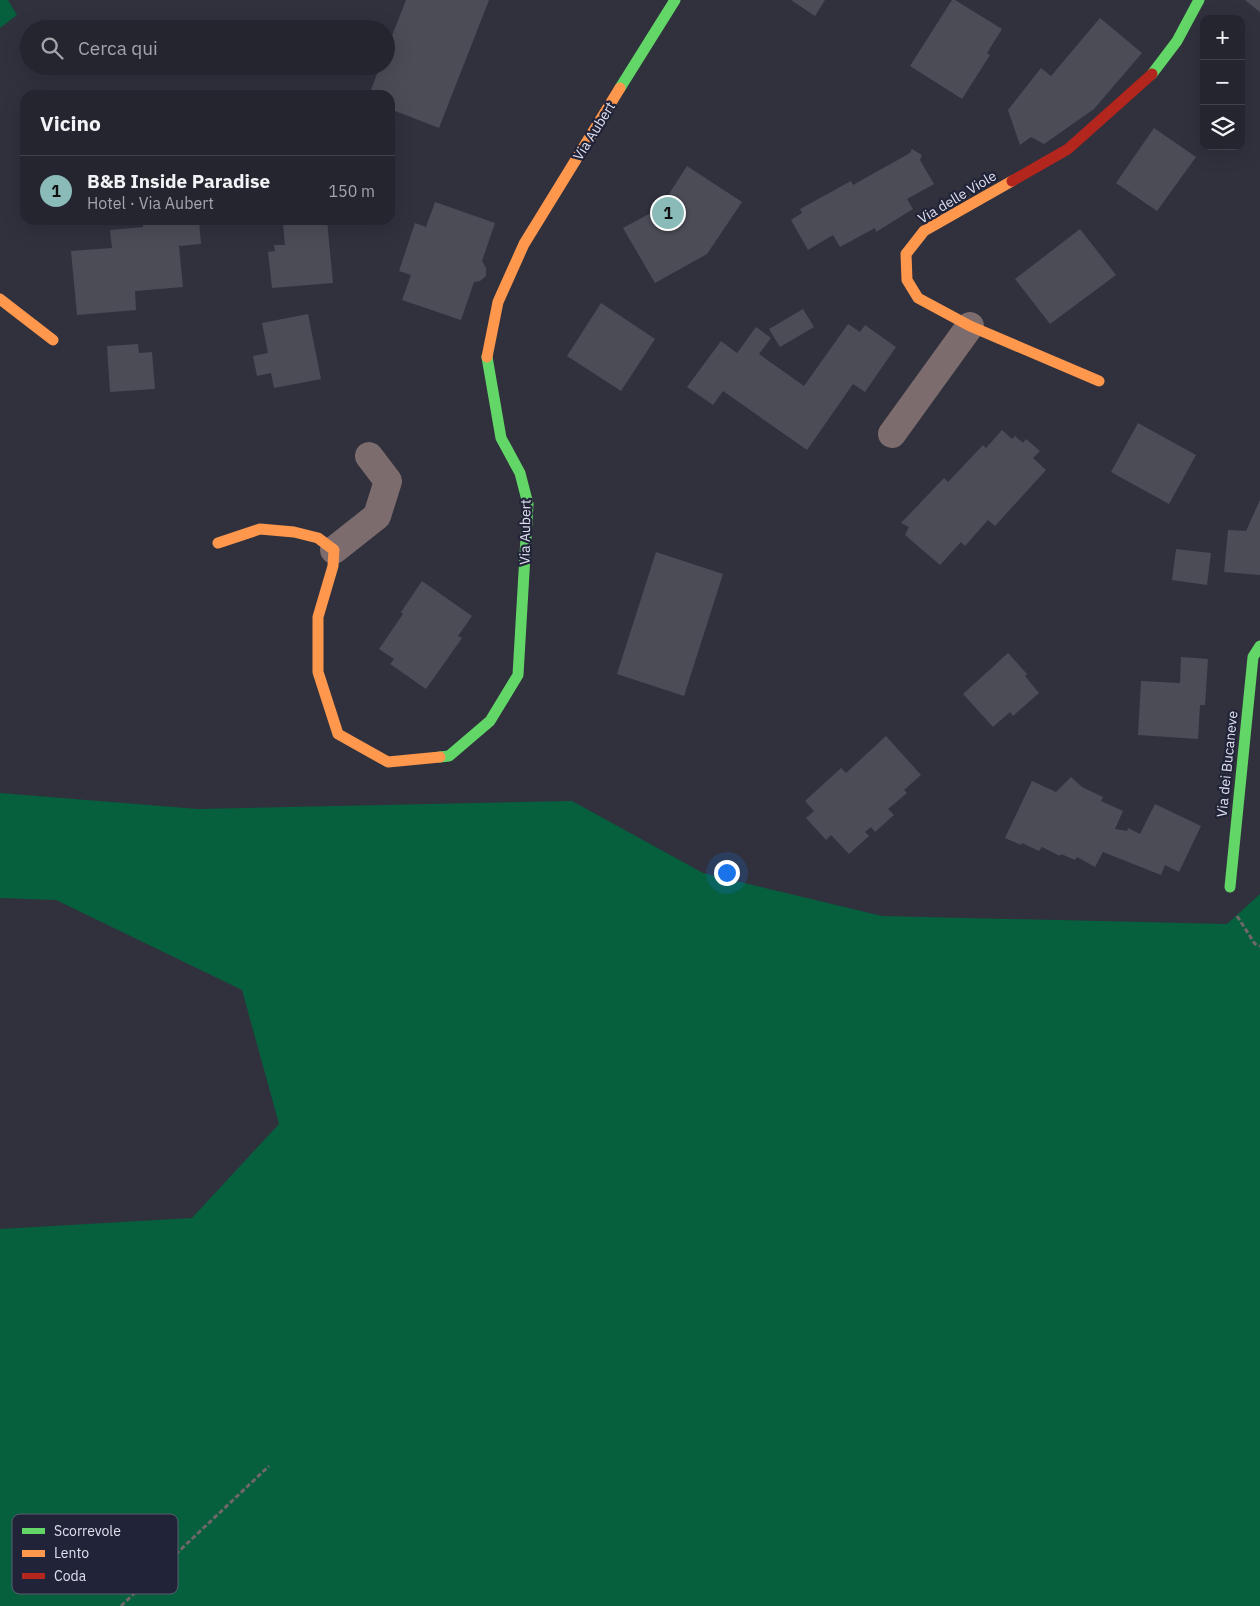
<!DOCTYPE html>
<html lang="it">
<meta charset="utf-8">
<style>
:root{--surface:#24252e;--page:#2c2d36;--text:#f1f3f6;--muted:#a3a5aa;--line:#41424a;--accent:#8bbbb9}
body{margin:0;font-family:"IBM Plex Sans",sans-serif;background:var(--page);color:var(--text)}
.controls{position:absolute;right:15px;top:15px;display:grid;overflow:hidden;border-radius:10px;box-shadow:0 5px 20px #0002}
.controls button{width:45px;height:45px;display:grid;place-items:center;padding:0;border:0;border-bottom:1px solid var(--line);background:var(--surface);color:var(--text);font:25px sans-serif}
.you{position:absolute;left:726px;top:872px;width:18px;height:18px;margin:-12px;border:4px solid #fff;border-radius:50%;background:#1a73e8;box-shadow:0 0 0 8px #1a73e833}
.badge{display:grid;place-items:center;width:32px;height:32px;border-radius:50%;background:var(--accent);color:#111;font-size:16px;font-weight:700}
.pin{position:absolute;translate:-50% -50%;border:2px solid #fff;box-shadow:0 1px 5px #0006}
.list{margin:0;padding:0;list-style:none}
h2{display:flex;justify-content:space-between;align-items:center;height:65px;margin:0;padding:0 20px;font-size:21px}
h2 small{font-size:16px;font-weight:400;color:var(--muted)}
.list li{display:grid;grid-template-columns:32px 1fr auto;gap:15px;align-items:center;box-sizing:border-box;height:70px;padding:0 20px;border-top:1px solid var(--line)}
.list b{display:block;font-size:19px;white-space:nowrap}
.list p{margin:0;font-size:16px;white-space:nowrap;color:var(--muted)}
.list em{font-size:16px;font-style:normal;color:var(--muted)}
.icon{flex:none;width:28px;height:28px;fill:none;stroke:currentColor;stroke-width:2;stroke-linecap:round;stroke-linejoin:round}
.map{position:relative;flex:none;width:1260px;height:1606px;overflow:hidden}
.search{position:absolute;background:var(--surface);box-shadow:0 5px 20px #0002;left:20px;top:20px;width:375px;height:55px;display:flex;align-items:center;gap:12px;box-sizing:border-box;padding:0 18px;border-radius:28px;color:var(--muted);font-size:19px}
.panel{position:absolute;background:var(--surface);box-shadow:0 5px 20px #0002;left:20px;top:90px;width:375px;height:135px;border-radius:15px}
.map>svg:first-child{display:block}
</style>
<div class="map">
<svg width="1260" height="1606" viewBox="0 0 1260 1606">
<rect width="100%" height="100%" fill="#30313d"/>
<!-- forest -->
<g fill="#065f3d">
<polygon points="0,0 8,0 17,15 0,28"/>
<polygon points="0,793 198,809 572,801 703,873 882,916 1227,924 1260,894 1260,1606 0,1606 0,1229 192,1218 279,1124 242,990 56,900 0,898"/>
</g>
<!-- building -->
<g fill="#4b4c56">
<polygon points="406,0 489,0 439,128 390,109 390,95 369,95 380,66 386,66 386,51"/>
<polygon points="791,0 825,0 815,16"/>
<polygon points="952,0 955,0 1002,29 987,53 990,55 962,99 910,66"/>
<polygon points="1245,0 1260,0 1260,12"/>
<polygon points="1100,18 1142,53 1094,109 1044,144 1031,137 1020,145 1008,110 1041,68 1051,76"/>
<polygon points="1154,128 1196,157 1157,211 1116,183"/>
<polygon points="912,149 922,155 920,160 934,184 907,199 913,209 876,232 875,228 840,247 833,235 808,250 791,220 802,213 800,209 851,181 853,185 910,153"/>
<polygon points="687,166 742,202 707,254 655,283 623,228 660,208"/>
<polygon points="435,202 495,223 482,261 486,268 486,276 480,281 474,282 461,320 402,300 411,275 399,271 415,223 426,227"/>
<polygon points="172,220 199,220 201,244 179,246 183,287 135,291 136,310 77,315 71,251 112,248 110,230 143,227 143,222"/>
<polygon points="315,220 327,220 333,283 272,288 268,252 275,251 274,245 285,245 283,223"/>
<polygon points="1080,229 1116,275 1050,324 1015,279"/>
<polygon points="601,303 655,339 621,391 567,356"/>
<polygon points="803,309 814,327 780,347 769,329"/>
<polygon points="308,314 321,379 274,388 271,373 257,376 253,356 268,353 262,323"/>
<polygon points="848,324 860,332 865,325 896,347 865,392 853,384 807,450 723,391 713,405 687,387 721,341 737,353 756,327 771,338 759,354 804,386"/>
<polygon points="138,344 139,353 152,352 155,389 110,392 107,346"/>
<polygon points="1138,423 1196,455 1169,504 1111,472"/>
<polygon points="1002,430 1012,439 1015,436 1023,443 1026,439 1040,451 1033,458 1046,470 995,526 988,520 965,546 961,542 940,565 905,535 909,527 901,523 944,478 948,482 983,445 986,448"/>
<polygon points="1260,500 1260,575 1224,572 1228,530 1246,531"/>
<polygon points="1176,549 1211,553 1207,585 1172,580"/>
<polygon points="656,552 723,574 684,696 617,674"/>
<polygon points="422,581 472,616 458,636 462,638 426,689 390,664 394,659 379,649 403,614 401,612"/>
<polygon points="1008,653 1027,674 1025,676 1039,693 1013,716 1010,712 993,727 963,694"/>
<polygon points="1181,657 1208,659 1205,705 1200,705 1198,739 1138,735 1141,681 1180,683"/>
<polygon points="886,736 921,775 904,790 907,793 888,809 894,815 875,832 871,827 865,832 869,836 849,854 831,835 826,840 806,818 814,811 805,801 841,768 846,773"/>
<polygon points="1071,777 1082,787 1103,797 1101,801 1123,811 1115,829 1127,831 1128,828 1140,834 1155,804 1201,826 1179,872 1165,865 1161,875 1103,852 1095,867 1077,857 1075,860 1061,854 1060,856 1042,847 1039,851 1022,843 1021,845 1005,838 1032,781 1056,792"/>
</g>
<g fill="none" stroke-linecap="round" stroke-linejoin="round">
<!-- path -->
<g stroke="#70676a" stroke-width="3" stroke-dasharray="5 2.5" stroke-linecap="butt">
<polyline points="1237,916 1255,944 1260,946"/>
<polyline points="121,1606 269,1466"/>
</g>
<!-- street -->
<g stroke="#7d6c6d" stroke-width="28">
<polyline points="892,434 970,326"/>
<polyline points="334,550 377,516 388,481 369,456"/>
</g>
<!-- fast -->
<g stroke="#63d668" stroke-width="11">
<polyline points="1152,74 1177,41 1199,0"/>
<polyline points="620,88 675,0"/>
<polyline points="440,757 449,756 490,721 518,675 528,504 520,473 501,438 487,357"/>
<polyline points="1230,887 1253,657 1260,646"/>
</g>
<!-- slow -->
<g stroke="#ff974d" stroke-width="11">
<polyline points="1012,181 924,231 906,254 907,280 918,298 970,326 1099,381"/>
<polyline points="0,299 53,340"/>
<polyline points="487,357 498,302 524,244 620,88"/>
<polyline points="218,543 260,529 294,532 318,538 334,550 333,566 318,617 318,672 338,734 388,762 440,757"/>
</g>
<!-- jam -->
<polyline stroke="#b3261e" stroke-width="11" points="1012,181 1068,149 1152,74"/>
</g>
<g text-anchor="middle" dominant-baseline="central" stroke-width="4.5" stroke-linejoin="round" paint-order="stroke">
<!-- street labels -->
<g font-size="14" fill="#dee0ee" stroke="#212338">
<text transform="translate(594 131) rotate(-58)">Via Aubert</text>
<text transform="translate(957 197) rotate(-31)">Via delle Viole</text>
<text transform="translate(525 532) rotate(-89)">Via Aubert</text>
<text transform="translate(1227 764) rotate(-84)">Via dei Bucaneve</text>
</g>
</g>
<!-- legend -->
<rect x="12" y="1514" width="166" height="80" rx="8" fill="#212338" stroke="#5a5c6f" stroke-width="1"/>
<rect x="22" y="1528" width="23" height="6" fill="#63d668"/>
<rect x="22" y="1550" width="23" height="7" fill="#ff974d"/>
<rect x="22" y="1573" width="23" height="6" fill="#b3261e"/>
<g font-size="14" fill="#dee0ee">
<text x="54" y="1536">Scorrevole</text>
<text x="54" y="1558">Lento</text>
<text x="54" y="1581">Coda</text>
</g>
</svg>
<div class="controls">
<button>+</button>
<button>−</button>
<button><svg class="icon" aria-label="layers" viewBox="0 0 24 24"><path d="M12 4l9 5-9 5-9-5zM3 14l9 5 9-5"/></svg></button>
</div>
<div class="you"></div>
<div class="pin badge" style="left:668px;top:213px">1</div>
<div class="search"><svg class="icon" aria-label="search" viewBox="0 0 24 24"><circle cx="10" cy="10" r="6"/><path d="M15 15l6 6"/></svg>Cerca qui</div>
<section class="panel">
<h2>Vicino<small></small></h2>
<ul class="list">
<li><span class="badge">1</span><div><b>B&amp;B Inside Paradise</b><p>Hotel · Via Aubert</p></div><em>150 m</em></li>
</ul>
</section>
</div>
